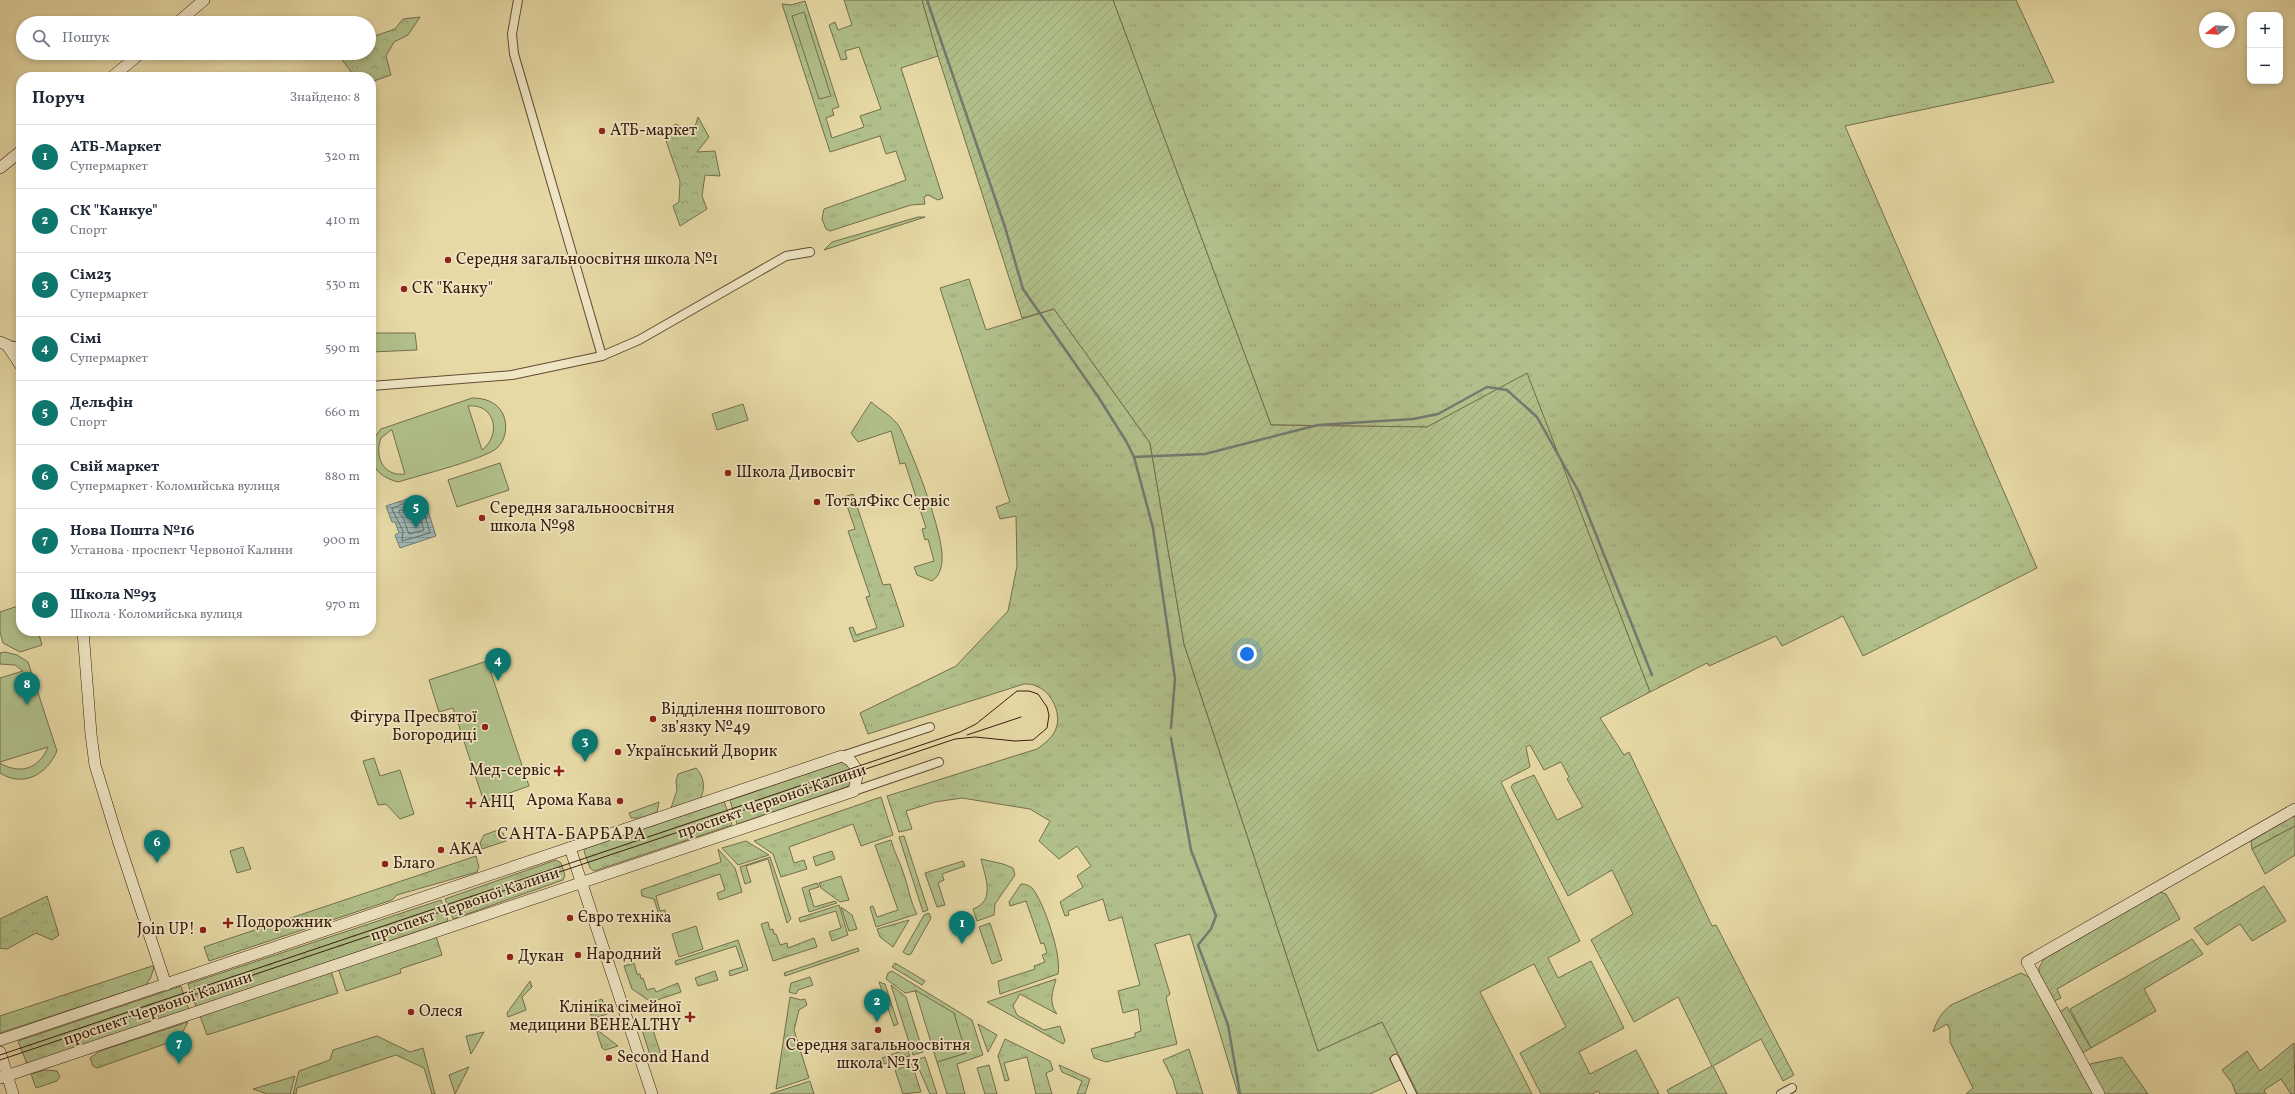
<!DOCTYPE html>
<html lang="uk">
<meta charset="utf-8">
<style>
:root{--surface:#fff;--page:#f6f6f7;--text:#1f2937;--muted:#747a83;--line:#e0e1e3;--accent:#0f766e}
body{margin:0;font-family:Vollkorn,serif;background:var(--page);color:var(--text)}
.controls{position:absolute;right:12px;top:12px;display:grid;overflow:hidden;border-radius:8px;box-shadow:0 2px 6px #0003}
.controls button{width:36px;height:36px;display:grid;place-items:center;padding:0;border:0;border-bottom:1px solid var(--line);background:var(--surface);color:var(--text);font:20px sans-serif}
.compass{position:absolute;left:2199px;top:12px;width:36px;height:36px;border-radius:50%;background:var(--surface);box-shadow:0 2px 6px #0003;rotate:253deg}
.you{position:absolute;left:1247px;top:654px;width:14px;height:14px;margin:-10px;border:3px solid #fff;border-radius:50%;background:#1a73e8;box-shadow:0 0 0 6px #1a73e833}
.badge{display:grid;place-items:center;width:26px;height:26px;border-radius:50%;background:var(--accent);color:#fff;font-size:13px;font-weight:700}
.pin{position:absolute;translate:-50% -33px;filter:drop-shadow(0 1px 2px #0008)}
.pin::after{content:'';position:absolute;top:21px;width:14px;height:12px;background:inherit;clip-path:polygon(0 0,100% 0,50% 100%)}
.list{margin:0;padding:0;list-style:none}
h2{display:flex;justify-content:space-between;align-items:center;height:52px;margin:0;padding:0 16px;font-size:17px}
h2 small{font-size:13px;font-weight:400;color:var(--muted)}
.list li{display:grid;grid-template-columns:26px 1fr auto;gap:12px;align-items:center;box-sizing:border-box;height:64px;padding:0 16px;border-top:1px solid var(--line)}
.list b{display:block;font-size:15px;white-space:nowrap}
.list p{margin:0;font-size:13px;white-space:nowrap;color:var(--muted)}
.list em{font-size:13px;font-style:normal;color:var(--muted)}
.icon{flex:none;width:22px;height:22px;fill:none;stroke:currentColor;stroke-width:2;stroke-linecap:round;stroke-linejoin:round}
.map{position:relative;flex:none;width:2295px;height:1094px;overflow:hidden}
.search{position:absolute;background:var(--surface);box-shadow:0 2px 6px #0003;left:16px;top:16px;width:360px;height:44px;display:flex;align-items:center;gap:10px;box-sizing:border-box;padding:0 14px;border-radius:22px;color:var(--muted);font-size:15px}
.panel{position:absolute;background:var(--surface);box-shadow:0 2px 6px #0003;left:16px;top:72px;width:360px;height:564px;border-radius:16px}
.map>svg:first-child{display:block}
</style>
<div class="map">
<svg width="2295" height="1094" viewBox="0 0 2295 1094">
<defs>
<pattern id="grass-tufts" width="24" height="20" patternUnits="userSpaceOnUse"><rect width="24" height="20" fill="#b1c08a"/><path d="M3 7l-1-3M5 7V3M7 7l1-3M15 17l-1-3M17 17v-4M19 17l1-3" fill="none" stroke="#99a476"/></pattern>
<pattern id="forest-crowns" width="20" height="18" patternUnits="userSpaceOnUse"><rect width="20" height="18" fill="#b1c08a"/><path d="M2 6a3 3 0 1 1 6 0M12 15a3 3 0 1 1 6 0" fill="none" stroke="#99a476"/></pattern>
<pattern id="garden-furrows" width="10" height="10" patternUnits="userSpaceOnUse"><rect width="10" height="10" fill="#b1c08a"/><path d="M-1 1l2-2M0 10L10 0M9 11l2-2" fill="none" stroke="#99a476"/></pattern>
<pattern id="water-rules" width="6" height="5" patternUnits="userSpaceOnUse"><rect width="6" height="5" fill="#9cb7b3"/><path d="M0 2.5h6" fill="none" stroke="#809490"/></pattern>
</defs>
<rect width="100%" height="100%" fill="#e6d9a5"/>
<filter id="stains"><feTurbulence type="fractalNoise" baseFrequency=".005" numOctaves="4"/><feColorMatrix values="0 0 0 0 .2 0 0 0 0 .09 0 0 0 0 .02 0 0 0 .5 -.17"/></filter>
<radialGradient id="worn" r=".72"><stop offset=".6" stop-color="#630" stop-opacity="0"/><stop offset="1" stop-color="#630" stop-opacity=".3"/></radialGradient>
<!-- grass -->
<g fill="url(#grass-tufts)" stroke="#756e4c">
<polygon points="844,0 922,0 938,56 901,68 943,198 938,200 928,195 924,197 925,204 911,205 830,231 826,229 822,219 824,209 906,180 896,151 886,154 880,136 830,152 782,4 791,5 805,1 839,107 832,109 834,115 826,118 832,138 864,127 860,116 881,109 859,47 845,51 847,59 841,60 829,25 835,22 838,30 852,25"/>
<polygon points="1113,0 2016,0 2054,82 1845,126 2037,568 1863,656 1843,616 1782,646 1776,636 1709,666 1707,663 1650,692 1527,374 1427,427 1271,425"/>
<polygon points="918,217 925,217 824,250 832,242"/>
<path d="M969,279L986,330L1054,309L1150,443L1184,644L1318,1051L1382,1022L1398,1053L1389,1058L1400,1080L1370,1094H1238L1190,934L1155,944L1170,994L1166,998L1177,1044L1106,1062L1094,1058L1091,1049L1135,1037V1033L1141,1031L1138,1009L1123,1013L1118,991L1140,985L1122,917L1109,921L1103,899L1068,911L1069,915L1065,916L1060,902L1083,887L1077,876L1091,866L1077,846L1059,859L1039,841L1050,821L1030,809L962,798L935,802L906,811L912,829L899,832L887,796L1037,749C1044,744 1051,739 1055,731C1063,716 1052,691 1036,686C1033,684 1028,684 1024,684L868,734L860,713L956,666L1008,611L1017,566L1016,516L1000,519L996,507L1010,502L940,288Z"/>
<polygon points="853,494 883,585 890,584 904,626 854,642 849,628 853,627 856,635 877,628 866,597 870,596 848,531 855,529 844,497"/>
<path d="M842,762C853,766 855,776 849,786L737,824L730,800Z"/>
<path d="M696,768C704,776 706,789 700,799L671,808L677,790L676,781L678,774Z"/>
<polygon points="881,797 893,835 861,846 853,824 789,847 794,863 804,860 807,869 781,877 773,854 754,841"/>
<polygon points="724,801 732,825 594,871 590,868 584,851 586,848"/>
<polygon points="659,802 657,812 641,818 631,818 629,813"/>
<polygon points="2295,814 2295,826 2252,849 2251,841"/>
<polygon points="498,830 503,833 506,841 482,849 480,843 484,835"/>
<polygon points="904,836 928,910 923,912 899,837"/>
<path d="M891,840C894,853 901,863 904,875C909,889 910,901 917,914L876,927L870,907L873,906L877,917L898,910L875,845Z"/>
<polygon points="746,841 769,855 738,865 722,848"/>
<polygon points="718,849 735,868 742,892 719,900 717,893 725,890 720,874 656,896 660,911 665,910 667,916 660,918 654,899 642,896 641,890 721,862"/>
<polygon points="832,851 835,859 816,866 813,857"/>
<polygon points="476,856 479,867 477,872 397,895 392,900 209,961 204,947"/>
<polygon points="770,857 791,919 787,923 768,859 746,866 751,882 745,884 740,867"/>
<path d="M981,859L1003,864L1013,868L1015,875L995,904L994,915L977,921L973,909C996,901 985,877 981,859Z"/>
<polygon points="556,860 561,863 565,875 563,880 453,919 445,899"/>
<polygon points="963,861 965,866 942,874 944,880 938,883 945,905 937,907 925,873"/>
<polygon points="841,876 849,900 840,902 821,888 819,883"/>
<polygon points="817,883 819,887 809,890 814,907 835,901 837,903 809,912 802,888"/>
<path d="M1021,884C1026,884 1028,885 1032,888C1044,902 1062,956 1058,974L1000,994L998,981L1035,969L1034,966L1045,962L1042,955L1047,953L1044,943L1041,944L1026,901L1010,906L1009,902Z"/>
<polygon points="441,900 448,921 196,1007 188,984"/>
<polygon points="839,905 848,935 832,941 829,932 841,928 836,911 800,922 799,918"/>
<polygon points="841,907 852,915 857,929 849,931"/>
<polygon points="929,913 931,918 911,954 908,955 903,952 924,915"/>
<polygon points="909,920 893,947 880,937 877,929"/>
<polygon points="768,922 770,930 773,929 774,934 776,934 780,945 787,943 788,948 814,938 817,947 773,961 761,924"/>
<polygon points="990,923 1002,960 992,964 979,927"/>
<polygon points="436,936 442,955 400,969 401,973 346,991 338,968"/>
<polygon points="738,940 748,970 730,976 729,971 743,967 736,946 676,965 675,961"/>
<polygon points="858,948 859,951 785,976 784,973"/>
<polygon points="634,963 637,974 640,974 641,979 643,978 647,990 654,988 656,992 678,983 681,992 651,1002 632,989 624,966"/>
<polygon points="895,963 925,981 922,985 892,967"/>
<polygon points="152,966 154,967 151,977 146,985 0,1033 0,1016"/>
<polygon points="331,971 338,993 207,1035 200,1016"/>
<polygon points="715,971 718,980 698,986 695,978"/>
<polygon points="892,971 972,1020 983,1055 957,1064 965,1094 947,1094 937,1062 966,1053 915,991 905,993 886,979 888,973"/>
<path d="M2021,973L2031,978L2094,1094H1966L1973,1088L1950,1042V1030L1947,1024L1933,1032C1937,1020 1941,1013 1951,1005Z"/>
<polygon points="810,977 813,985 798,990 796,994 789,992 791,983"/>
<path d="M1056,979C1053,991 1048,1002 1057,1014L1020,994L1013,1006L1017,1015L1044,1030L1060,1026L1065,1041L1063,1044L987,1002Z"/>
<polygon points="530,981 532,987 522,997 526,1010 508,1017 507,1013"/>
<polygon points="879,982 885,984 898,1024 894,1026"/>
<polygon points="891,985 906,997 923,1052 913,1055"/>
<polygon points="181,986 189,1010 27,1064 18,1041"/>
<polygon points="790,997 801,1000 805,999 807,1005 799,1010 794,1030 809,1078 776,1089"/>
<polygon points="602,999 607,1014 592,1019 588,1004"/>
<polygon points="2067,1007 2091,1048 2082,1053 2060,1012"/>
<polygon points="188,1022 179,1039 97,1068 93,1066 90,1058 100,1051"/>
<polygon points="978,1024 997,1035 988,1052"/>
<polygon points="652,1027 662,1058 652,1061 642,1030"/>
<polygon points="596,1029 618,1046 605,1050 602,1048"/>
<polygon points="484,1032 471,1054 466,1036"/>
<polygon points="377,1036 410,1052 423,1048 435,1094 432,1094 424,1068 396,1055 297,1088 296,1094 293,1094 299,1071 330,1060 333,1050"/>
<polygon points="1005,1039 1050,1061 1053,1070 1046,1073 1052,1094 1036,1094 1027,1057 1004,1063 1009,1080 1005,1081 998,1056"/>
<polygon points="907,1049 910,1056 884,1064 882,1058"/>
<polygon points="925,1057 937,1094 930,1094 915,1060"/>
<polygon points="912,1064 921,1092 903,1094 895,1070"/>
<polygon points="989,1065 997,1094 985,1094 977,1068"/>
<polygon points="1059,1065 1090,1079 1085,1094 1077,1094 1082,1081 1062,1072"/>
<polygon points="469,1067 455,1094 449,1075"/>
<polygon points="45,1070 57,1071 60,1077 57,1081 36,1088 31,1074"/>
<polygon points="810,1081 814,1094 770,1094"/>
</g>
<!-- forest -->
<g fill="url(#forest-crowns)" stroke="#756e4c">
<polygon points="420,17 408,35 394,42 386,56 391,75 371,82 371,77 355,77 343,61 341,53 369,53 369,38 395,29 403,19"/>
<polygon points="698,117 709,137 697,152 715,151 720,176 705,175 702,196 707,209 680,226 673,206 679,202 680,181 663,132 676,124 693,133"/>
<polygon points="47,896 59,935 52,940 36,933 7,949 0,948 0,919"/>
<polygon points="1189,1049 1203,1094 1177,1094 1173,1080 1163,1060"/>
</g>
<!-- park -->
<g fill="#b1c08a" stroke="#756e4c" fill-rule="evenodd">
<polygon points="804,12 831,96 819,99 792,16"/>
<polygon points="371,333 415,333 417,350 371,352"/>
<path d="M472,398C485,398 497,402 503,414C508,425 506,440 497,448C485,459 417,476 398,482C370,475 362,451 381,429ZM468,406C495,403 502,435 482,450ZM391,430H392L405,474C383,477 374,456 381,438Z"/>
<path d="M871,402C879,409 895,418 900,428C912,452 945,536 942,561C941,570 939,576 932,581L917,575L914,567L934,561L928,539L925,540L922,529L926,528L905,463L900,464L891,431L858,442L851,433Z"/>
<polygon points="743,404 748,420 717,430 712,414"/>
<polygon points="500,463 509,490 457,507 448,480"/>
<polygon points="21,605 21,631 38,631 42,645 20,652 3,643 0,632 0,612"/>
<path d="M5,652L17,655L28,662L57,751C47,774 24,788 0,773V763C20,775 39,769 48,747L0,762V678L23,671L15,665L0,664V653Z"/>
<polygon points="487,661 529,786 484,802 453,708 439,712 429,680"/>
<polygon points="374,758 380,776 400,770 414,814 400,819 386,804 378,805 363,761"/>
<polygon points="243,847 251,869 237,873 230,851"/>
<polygon points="696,926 703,949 679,957 672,934"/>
<polygon points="915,990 954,1013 966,1053 937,1062"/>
<polygon points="295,1076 290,1094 267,1094 253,1089"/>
</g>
<!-- garden -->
<g fill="url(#garden-furrows)" stroke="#756e4c">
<polygon points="922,0 1113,0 1271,425 1427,427 1527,373 1650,692 1600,718 1624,755 1629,752 1712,926 1716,925 1794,1075 1783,1081 1761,1039 1713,1066 1727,1094 1669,1094 1667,1090 1712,1066 1678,997 1634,1022 1591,940 1633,914 1612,870 1568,896 1511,787 1513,784 1534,775 1557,820 1583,807 1567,779 1569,777 1561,762 1544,770 1530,745 1526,747 1530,767 1501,782 1580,941 1548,958 1558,978 1591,961 1624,1028 1579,1052 1590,1074 1636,1050 1659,1094 1600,1094 1598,1091 1592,1094 1541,1094 1520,1053 1566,1027 1534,964 1480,992 1532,1094 1418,1094 1382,1022 1318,1051 1184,644 1150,443 1054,309 1022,318 938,56"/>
<polygon points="2295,826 2295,855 2265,874 2252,849"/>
<polygon points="2264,886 2286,921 2252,941 2240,924 2207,945 2194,928"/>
<polygon points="2160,892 2166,894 2180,919 2057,989 2061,998 2054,1001 2039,973 2039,968 2044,959"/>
<polygon points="2192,939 2203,954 2144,989 2156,1011 2091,1048 2070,1009"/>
<polygon points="2294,1043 2295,1094 2291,1094 2281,1079 2264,1090 2266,1094 2236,1094 2232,1083 2222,1070 2247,1051 2260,1071"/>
<polygon points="2122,1057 2148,1094 2103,1094 2090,1067 2090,1064"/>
</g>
<!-- water -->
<polygon fill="url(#water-rules)" stroke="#747971" points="424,498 436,536 400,548 395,535 399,533 395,522 392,522 386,506 407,499 409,503"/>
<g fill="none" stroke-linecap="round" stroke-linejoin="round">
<!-- shore -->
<g stroke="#6a6960" stroke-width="1">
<polygon points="403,504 409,507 422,505 430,533 402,541 403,531 392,509"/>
<polygon points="400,510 418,511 424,530 409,534 403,518 399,513"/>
</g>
<!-- stream -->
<g stroke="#747971" stroke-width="2.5">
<polyline points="927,0 1005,227 1023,289 1099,398 1126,441 1134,457 1153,528 1175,679 1171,728"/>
<polyline points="1134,457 1205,454 1318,425 1413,419 1438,414 1487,387 1507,390 1537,417 1579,492 1652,675"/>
<polyline points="1171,738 1191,850 1216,916 1211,929 1198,945 1228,1025 1240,1094"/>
</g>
<defs>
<g id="street">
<polyline points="518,0 512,34 514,54 602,356"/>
<polyline points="7,345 21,347"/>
<polyline points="371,386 512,375 602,356 639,340 786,256 810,252"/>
<polyline points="842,756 930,727"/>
<polyline points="854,791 939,762"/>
<polyline points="1395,1059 1412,1094"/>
<polyline points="1781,1094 1792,1088"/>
</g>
<g id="secondary">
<polyline points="177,23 204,0"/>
<polyline points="112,77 141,53"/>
<polyline points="0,168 21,151"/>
<polyline points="0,342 7,345 21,366"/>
<polyline points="83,631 91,734 95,765 118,840 166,985"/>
<polyline points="570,848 652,1094"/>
<polyline points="0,1040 842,756 850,760 858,771 854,791 0,1078"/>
<polyline points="0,1052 13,1094"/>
<polyline points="2099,1094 2027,962 2295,809"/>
</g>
</defs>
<!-- street casing -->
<use href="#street" stroke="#644a33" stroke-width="10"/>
<!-- secondary casing -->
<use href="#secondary" stroke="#391b0d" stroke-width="12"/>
<!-- street -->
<use href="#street" stroke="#efe6c4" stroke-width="8"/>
<!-- secondary -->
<use href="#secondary" stroke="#efe6c4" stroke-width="11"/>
<!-- tram -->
<g stroke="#391b0d" stroke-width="1">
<polyline points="967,735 1021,717"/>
<polyline points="0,1055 960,732 976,724 1017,691 1029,691 1038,694 1047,707 1049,715 1047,728 1033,740 1015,741 975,737 955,739 0,1060"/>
</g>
</g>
<!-- markers -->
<g fill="#8f2418" stroke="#efe6c4" stroke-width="1.5">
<circle cx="602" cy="131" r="4"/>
<circle cx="448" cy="260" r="4"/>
<circle cx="404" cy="289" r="4"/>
<circle cx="728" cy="473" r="4"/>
<circle cx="817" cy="502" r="4"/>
<circle cx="482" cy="518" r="4"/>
<circle cx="653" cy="719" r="4"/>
<circle cx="485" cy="727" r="4"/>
<circle cx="618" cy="752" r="4"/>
<path d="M557 765h4v4h4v4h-4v4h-4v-4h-4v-4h4z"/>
<circle cx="620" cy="801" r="4"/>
<path d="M469 797h4v4h4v4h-4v4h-4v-4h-4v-4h4z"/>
<circle cx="441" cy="850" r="4"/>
<circle cx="385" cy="864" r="4"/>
<circle cx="570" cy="918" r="4"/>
<path d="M226 917h4v4h4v4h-4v4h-4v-4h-4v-4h4z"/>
<circle cx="203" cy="930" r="4"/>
<circle cx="578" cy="955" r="4"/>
<circle cx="510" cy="957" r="4"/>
<circle cx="411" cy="1012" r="4"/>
<path d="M688 1011h4v4h4v4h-4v4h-4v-4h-4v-4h4z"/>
<circle cx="878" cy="1030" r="4"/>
<circle cx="609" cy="1058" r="4"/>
</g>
<g text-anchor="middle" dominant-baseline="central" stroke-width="3.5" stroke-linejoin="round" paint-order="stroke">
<!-- poi labels -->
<g font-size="16" fill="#391b0d" stroke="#efe6c4" text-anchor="start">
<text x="610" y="131">АТБ-маркет</text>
<text x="456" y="260">Середня загальноосвітня школа №1</text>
<text x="412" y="289">СК "Канку"</text>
<text x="736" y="473">Школа Дивосвіт</text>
<text x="825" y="502">ТоталФікс Сервіс</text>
<text x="490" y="509">Середня загальноосвітня<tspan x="490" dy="18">школа №98</tspan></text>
<text x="661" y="710">Відділення поштового<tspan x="661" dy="18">зв’язку №49</tspan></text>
<text x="477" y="718" text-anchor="end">Фігура Пресвятої<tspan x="477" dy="18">Богородиці</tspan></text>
<text x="626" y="752">Український Дворик</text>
<text x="551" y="771" text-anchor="end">Мед-сервіс</text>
<text x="612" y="801" text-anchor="end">Арома Кава</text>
<text x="479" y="803">АНЦ</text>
<text x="449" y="850">АКА</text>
<text x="393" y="864">Благо</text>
<text x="578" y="918">Євро техніка</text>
<text x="236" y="923">Подорожник</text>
<text x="195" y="930" text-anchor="end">Join UP!</text>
<text x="586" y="955">Народний</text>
<text x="518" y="957">Дукан</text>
<text x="681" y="1008" text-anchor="end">Клініка сімейної<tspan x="681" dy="18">медицини BEHEALTHY</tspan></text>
<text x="419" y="1012">Олеся</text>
<text x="878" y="1046" text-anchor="middle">Середня загальноосвітня<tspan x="878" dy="18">школа №13</tspan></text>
<text x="617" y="1058">Second Hand</text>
</g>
<!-- street labels -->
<g font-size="16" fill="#391b0d" stroke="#efe6c4">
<text transform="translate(772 802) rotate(-19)">проспект Червоної Калини</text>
<text transform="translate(465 905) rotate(-19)">проспект Червоної Калини</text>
<text transform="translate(158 1009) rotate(-19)">проспект Червоної Калини</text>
</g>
<!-- neighbourhood labels -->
<g font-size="17" letter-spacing="1" fill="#391b0d" stroke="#efe6c4">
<text x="572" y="834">САНТА-БАРБАРА</text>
</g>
</g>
<rect width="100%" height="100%" filter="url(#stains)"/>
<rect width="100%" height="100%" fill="url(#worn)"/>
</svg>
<div class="controls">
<button>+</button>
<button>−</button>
</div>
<svg class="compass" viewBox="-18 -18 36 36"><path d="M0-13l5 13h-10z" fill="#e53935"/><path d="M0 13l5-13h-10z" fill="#747a83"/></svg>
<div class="you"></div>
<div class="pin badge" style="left:962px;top:944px">1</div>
<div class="pin badge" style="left:877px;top:1022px">2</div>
<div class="pin badge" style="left:585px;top:762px">3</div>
<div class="pin badge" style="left:498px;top:681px">4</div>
<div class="pin badge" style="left:416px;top:528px">5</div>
<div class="pin badge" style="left:157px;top:863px">6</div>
<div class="pin badge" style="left:179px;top:1064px">7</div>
<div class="pin badge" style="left:27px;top:705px">8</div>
<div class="search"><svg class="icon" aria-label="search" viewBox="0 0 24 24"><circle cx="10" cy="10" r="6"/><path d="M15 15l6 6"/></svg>Пошук</div>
<section class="panel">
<h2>Поруч<small>Знайдено: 8</small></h2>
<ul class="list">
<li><span class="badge">1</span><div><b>АТБ-Маркет</b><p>Супермаркет</p></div><em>320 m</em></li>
<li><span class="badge">2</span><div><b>СК &quot;Канкуе&quot;</b><p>Спорт</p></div><em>410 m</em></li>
<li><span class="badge">3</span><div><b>Сім23</b><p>Супермаркет</p></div><em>530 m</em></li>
<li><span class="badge">4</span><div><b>Сімі</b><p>Супермаркет</p></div><em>590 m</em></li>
<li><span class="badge">5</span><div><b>Дельфін</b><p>Спорт</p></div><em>660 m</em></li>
<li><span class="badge">6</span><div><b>Свiй маркет</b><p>Супермаркет · Коломийська вулиця</p></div><em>880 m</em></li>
<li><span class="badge">7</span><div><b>Нова Пошта №16</b><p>Установа · проспект Червоної Калини</p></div><em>900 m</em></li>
<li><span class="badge">8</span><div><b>Школа №93</b><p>Школа · Коломийська вулиця</p></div><em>970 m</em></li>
</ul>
</section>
</div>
